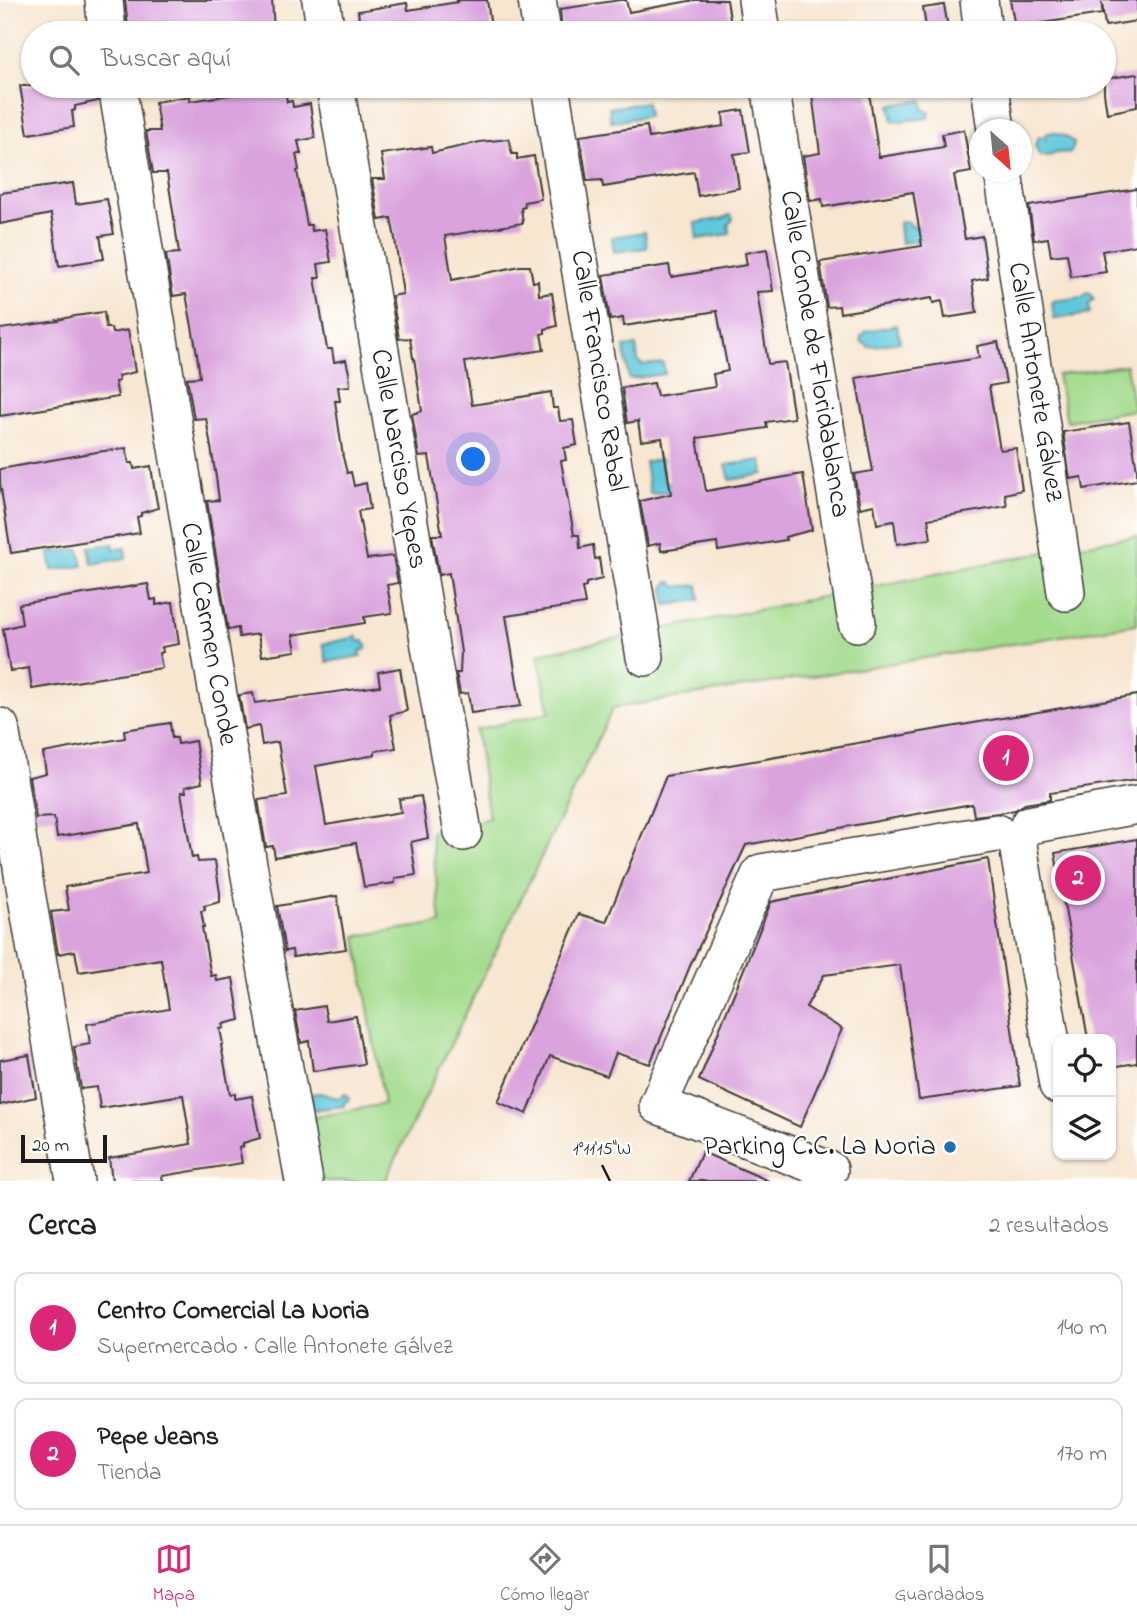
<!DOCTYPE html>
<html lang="es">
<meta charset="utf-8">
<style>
:root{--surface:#fff;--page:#f6f6f6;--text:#222;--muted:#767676;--line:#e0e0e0;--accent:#db2777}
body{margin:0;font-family:"Indie Flower",sans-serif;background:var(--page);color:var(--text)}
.controls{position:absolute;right:21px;bottom:21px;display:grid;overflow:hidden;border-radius:14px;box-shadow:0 2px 5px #0004}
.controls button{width:63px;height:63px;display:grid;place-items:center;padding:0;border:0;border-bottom:2px solid var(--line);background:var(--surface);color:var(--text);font:35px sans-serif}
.compass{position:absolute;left:969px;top:119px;width:63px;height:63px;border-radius:50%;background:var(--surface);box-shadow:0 2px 5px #0004;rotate:153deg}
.scale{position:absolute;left:21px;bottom:18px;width:86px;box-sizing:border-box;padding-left:7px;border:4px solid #1c1c1c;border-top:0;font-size:19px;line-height:24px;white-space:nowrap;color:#1c1c1c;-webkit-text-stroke:5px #fff;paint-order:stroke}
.you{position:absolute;left:474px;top:460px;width:24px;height:24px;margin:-18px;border:5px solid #fff;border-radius:50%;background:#1a73e8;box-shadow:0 0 0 10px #1a73e833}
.badge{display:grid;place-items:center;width:46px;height:46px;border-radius:50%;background:var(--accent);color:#fff;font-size:23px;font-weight:700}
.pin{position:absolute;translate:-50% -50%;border:4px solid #fff;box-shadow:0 2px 7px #0006}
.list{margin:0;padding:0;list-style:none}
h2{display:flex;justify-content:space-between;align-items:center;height:91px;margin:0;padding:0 28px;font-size:30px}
h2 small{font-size:23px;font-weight:400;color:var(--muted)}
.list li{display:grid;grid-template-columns:46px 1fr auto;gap:21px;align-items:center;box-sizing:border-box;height:112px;margin:0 14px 14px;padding:0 14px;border:2px solid var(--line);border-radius:14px}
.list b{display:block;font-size:26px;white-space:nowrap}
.list p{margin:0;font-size:23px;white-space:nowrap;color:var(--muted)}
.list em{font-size:23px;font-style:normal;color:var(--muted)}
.icon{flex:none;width:38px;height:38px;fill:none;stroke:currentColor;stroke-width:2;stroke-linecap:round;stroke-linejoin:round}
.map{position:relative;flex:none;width:1137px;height:1181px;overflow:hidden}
.search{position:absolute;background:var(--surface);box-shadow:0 2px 5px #0004;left:21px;right:21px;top:21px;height:77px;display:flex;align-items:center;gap:18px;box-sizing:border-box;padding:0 24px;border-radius:38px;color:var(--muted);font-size:26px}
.sheet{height:343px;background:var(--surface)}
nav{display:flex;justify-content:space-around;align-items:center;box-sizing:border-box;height:98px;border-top:2px solid var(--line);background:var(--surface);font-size:19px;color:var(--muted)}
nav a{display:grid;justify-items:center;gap:4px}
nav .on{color:var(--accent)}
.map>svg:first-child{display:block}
</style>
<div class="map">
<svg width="1137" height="1181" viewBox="0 0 1137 1181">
<rect width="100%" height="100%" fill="#fff"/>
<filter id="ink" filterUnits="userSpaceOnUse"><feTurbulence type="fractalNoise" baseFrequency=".0143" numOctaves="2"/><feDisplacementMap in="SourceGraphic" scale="14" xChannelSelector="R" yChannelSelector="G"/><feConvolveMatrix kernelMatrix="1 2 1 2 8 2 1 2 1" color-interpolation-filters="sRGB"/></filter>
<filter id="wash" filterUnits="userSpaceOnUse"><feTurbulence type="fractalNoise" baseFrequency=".00686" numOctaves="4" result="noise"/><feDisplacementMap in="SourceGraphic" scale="28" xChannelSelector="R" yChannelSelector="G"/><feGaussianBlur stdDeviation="1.57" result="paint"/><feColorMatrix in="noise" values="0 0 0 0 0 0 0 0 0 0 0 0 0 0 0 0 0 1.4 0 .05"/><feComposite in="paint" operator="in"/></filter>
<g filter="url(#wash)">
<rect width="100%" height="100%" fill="#f7e6d0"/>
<!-- green -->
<g fill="#a4dc8e" stroke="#607c55" stroke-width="2">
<polygon points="1126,365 1134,410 1067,421 1057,375"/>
<polygon points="1137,536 1137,624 613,708 385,1181 318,1181 300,1120 384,1104 356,936 441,923 431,832 489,818 476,730 550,712 538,654 1075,546"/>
</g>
<!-- water -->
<g fill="#60c8dc" stroke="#3e727c" stroke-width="2">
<polygon points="922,100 923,109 930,113 928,118 893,122 890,105"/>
<polygon points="646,102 648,116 611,122 609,108"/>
<path d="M1053,132C1062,134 1068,137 1074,143C1072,157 1067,151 1057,153C1050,155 1048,157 1040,156C1035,148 1033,144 1039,137L1042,136L1046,139V134Z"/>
<polygon points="729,215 731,215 733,219 728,225 730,234 697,239 695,223 724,218"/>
<polygon points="901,221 908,222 913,227 929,226 931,238 901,243 899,223"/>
<polygon points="645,232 647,248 614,252 612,237"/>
<polygon points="1087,293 1091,294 1094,299 1089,304 1090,314 1054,319 1052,301 1083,297"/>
<polygon points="897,325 900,342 868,347 867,344 864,344 861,341 861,336 865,334 866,331"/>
<polygon points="636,346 638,361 643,365 663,363 665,374 629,379 624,347"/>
<path d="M661,459L664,481C669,482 671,484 671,490L668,492L650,494L645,462Z"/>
<polygon points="762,460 764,474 730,480 726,465"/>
<polygon points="114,544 114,549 125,548 126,558 92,564 89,547"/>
<polygon points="79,549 83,566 52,570 49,553"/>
<polygon points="668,582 672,582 676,587 698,585 700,600 666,605 664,588"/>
<polygon points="357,637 358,641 364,641 367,646 365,650 360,651 361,656 327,662 323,644"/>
<polygon points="320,1093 338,1098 346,1094 349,1098 348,1101 344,1102 344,1106 313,1110 311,1094"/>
</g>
<g id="blocks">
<!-- building -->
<g fill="#daa3dd">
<polygon points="125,0 272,0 274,30 262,31 263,33 144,33 143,27 128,28"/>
<polygon points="457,0 487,0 492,33 445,33 444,27 412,33 348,33 347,21 359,19 358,11 407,3 408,10 458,2"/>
<polygon points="620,0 626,0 629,12 695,0 727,0 731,25 714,28 715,33 562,33 560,9"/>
<polygon points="1010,0 1137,0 1137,21 1105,26 1102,3 1102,14 1015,27"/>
<polygon points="944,5 949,33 927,33 923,8"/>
<polygon points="1137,74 1137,107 1107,113 1104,93 1104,79"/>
<polygon points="20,86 97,86 98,101 75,106 75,110 72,111 74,127 28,134"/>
<polygon points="255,86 284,86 287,102 292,101 293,107 310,104 315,138 298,141 301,154 296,154 299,170 297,171 307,225 311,225 312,231 325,229 331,262 318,264 320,278 315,278 327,349 332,349 334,362 346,360 349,373 350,386 338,387 340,401 335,401 343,457 347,473 351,472 354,486 366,483 370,509 358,511 367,559 393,556 398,583 387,585 392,613 364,617 365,623 293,635 296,651 262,656 258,634 239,637 238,628 228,630 207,501 219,500 216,477 206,418 194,419 187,378 200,377 197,354 186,294 173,296 166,254 179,253 173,211 167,173 153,173 146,131 160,131 155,102 190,96 190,101 256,91"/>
<polygon points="811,86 868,86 879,157 944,147 942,134 964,130 971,172 954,175 965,239 982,236 988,278 972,281 977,313 945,318 942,301 933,303 932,298 840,313 839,306 827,307 820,262 922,246 913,192 823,207 822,199 810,201 803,156 820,153"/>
<polygon points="743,110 750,152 734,154 739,188 698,196 694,172 603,187 602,180 587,181 580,136 647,126 649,138 724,126 723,113"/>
<polygon points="509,139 512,154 517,154 517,159 534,156 541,199 524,202 525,207 521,208 523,223 445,236 452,280 520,266 530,266 533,282 538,281 539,295 552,293 557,326 545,329 545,333 541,334 544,350 465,362 472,405 551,392 553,408 558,408 560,421 573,420 577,445 564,448 566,460 561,461 574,535 579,535 580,548 593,545 595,559 599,558 602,579 586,583 586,587 582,588 585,604 506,616 521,706 471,713 468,693 460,694 456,673 460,673 461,652 449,573 439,575 432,535 442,535 429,456 419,457 412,414 422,411 414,358 413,358 410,338 399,339 392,296 403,294 395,239 391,218 379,220 372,179 385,179 381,154 431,147 432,153 480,142"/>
<polygon points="73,183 76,204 107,199 114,234 100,236 104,259 59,266 51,214 0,224 0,193"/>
<polygon points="1137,189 1137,245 1102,251 1106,272 1071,277 1067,254 1051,256 1048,238 1034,240 1029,206"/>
<polygon points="767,249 773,291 757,292 768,364 785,362 794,418 766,422 767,428 697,438 706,491 803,474 812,530 785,537 786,540 718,551 717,543 661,551 660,543 648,546 640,501 671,494 662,438 641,441 638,421 627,423 622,388 654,383 657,396 715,387 713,374 728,371 717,311 624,326 623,318 610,320 603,275 669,265 671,277 747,265 745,253"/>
<polygon points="104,312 106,328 111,328 112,333 128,330 132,352 135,372 118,376 119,381 115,382 118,397 0,416 0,329 58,321 57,320 75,316"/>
<polygon points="998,342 1006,383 989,386 1000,450 1016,448 1022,490 1005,494 1007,506 928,519 931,539 897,544 894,521 877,524 874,505 860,508 854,474 873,471 856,378 979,358 977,346"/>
<polygon points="1129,422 1137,470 1137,480 1084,489 1082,477 1070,479 1063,432"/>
<polygon points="126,448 129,463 133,463 134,469 151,466 154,487 158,508 141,513 141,516 137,517 140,533 11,553 0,483 0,469 97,452"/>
<polygon points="148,584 151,600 156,599 156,605 173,602 179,644 162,647 163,652 159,653 162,668 32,689 29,668 10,671 3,629 22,624 19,604"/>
<polygon points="400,668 407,711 390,715 396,748 375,751 375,755 316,766 326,825 401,812 399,799 421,796 428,838 411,842 416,875 395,878 395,883 364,887 356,843 275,857 273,846 266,847 258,800 287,796 278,742 262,745 259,726 245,729 239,695 253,693 255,703 380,686 378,672"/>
<polygon points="1137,695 1137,780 1050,793 1050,800 1025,804 1015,810 999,813 974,816 972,804 746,845 690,966 650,1064 616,1053 607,1076 550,1056 527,1114 498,1102 579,914 606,922 666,776"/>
<polygon points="170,723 172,738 177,738 178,744 195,741 202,783 185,787 186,792 181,792 192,858 197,857 198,862 215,861 220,893 220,902 204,906 205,910 201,911 204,927 202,927 211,976 216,975 217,981 233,978 240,1020 223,1024 224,1028 220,1029 223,1044 221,1045 230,1094 235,1094 235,1099 252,1096 260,1138 243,1143 243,1147 239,1148 242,1163 162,1176 163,1181 112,1181 109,1158 191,1144 183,1095 100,1108 97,1087 81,1089 74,1047 90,1044 87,1024 169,1009 161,959 79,972 75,951 58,954 51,912 69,910 65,887 147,873 139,824 57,837 54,817 36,818 29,777 46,773 43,753 125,738 124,730"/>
<polygon points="1137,839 1137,1063 1111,1067 1111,1039 1088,1039 1055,853"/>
<polygon points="988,859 1020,1086 919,1100 900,965 824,975 806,1007 842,1029 800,1127 699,1080 771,902"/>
<polygon points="337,896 346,949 293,957 292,950 285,951 277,906"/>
<polygon points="324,1006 327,1021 356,1016 364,1064 313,1071 309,1041 301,1043 295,1011"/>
<polygon points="29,1055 36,1097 0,1105 0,1060"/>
<polygon points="702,1152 769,1181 689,1181"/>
</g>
</g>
</g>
<g filter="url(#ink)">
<use href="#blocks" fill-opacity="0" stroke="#3d3a37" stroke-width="2"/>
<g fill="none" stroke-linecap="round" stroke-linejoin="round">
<defs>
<g id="minor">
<polyline points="104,0 107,33"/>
<polyline points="321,0 326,33"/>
<polyline points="537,0 542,33"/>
<polyline points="757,0 762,33"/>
<polyline points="979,0 983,33"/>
<polyline points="117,86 217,689 304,1181"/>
<polyline points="335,86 431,652 463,832"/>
<polyline points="550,86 645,657"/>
<polyline points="770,86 857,623"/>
<polyline points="990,86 996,130"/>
<polyline points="1003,172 1066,592"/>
<polyline points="0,727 24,880 75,1181"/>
<polyline points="1029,825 1137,805"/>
<polyline points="1018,845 1058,1085"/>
<polyline points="829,1170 658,1105 761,873 997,833"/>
</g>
</defs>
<!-- minor casing -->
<use href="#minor" stroke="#3d3a37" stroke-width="40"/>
<!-- minor -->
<use href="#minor" stroke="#fff" stroke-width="37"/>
</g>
</g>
<!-- ticks -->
<path fill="none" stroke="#1c1c1c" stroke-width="2.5" d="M602,1165L610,1181"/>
<!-- markers -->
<circle fill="#1f6fb2" stroke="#fff" stroke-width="2.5" cx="950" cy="1147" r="7"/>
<g text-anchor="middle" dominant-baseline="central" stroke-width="5" stroke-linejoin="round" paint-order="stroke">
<!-- street labels -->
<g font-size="28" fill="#1c1c1c" stroke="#fff">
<text transform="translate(814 354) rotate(81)">Calle Conde de Floridablanca</text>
<text transform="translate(598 371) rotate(81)">Calle Francisco Rabal</text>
<text transform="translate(1035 382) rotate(81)">Calle Antonete Gálvez</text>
<text transform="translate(398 459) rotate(80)">Calle Narciso Yepes</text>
<text transform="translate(208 634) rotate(80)">Calle Carmen Conde</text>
</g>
<!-- poi labels -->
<g font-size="28" fill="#1c1c1c" stroke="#fff" text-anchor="end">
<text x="936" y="1147">Parking C.C. La Noria</text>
</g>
</g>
<g font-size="18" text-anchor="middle" fill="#1c1c1c" stroke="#fff" stroke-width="5" stroke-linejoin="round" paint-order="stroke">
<text x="602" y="1154">1°11'15"W</text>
</g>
</svg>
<div class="controls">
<button><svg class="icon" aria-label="locate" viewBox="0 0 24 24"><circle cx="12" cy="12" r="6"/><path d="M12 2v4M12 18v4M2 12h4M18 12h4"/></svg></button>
<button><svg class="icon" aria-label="layers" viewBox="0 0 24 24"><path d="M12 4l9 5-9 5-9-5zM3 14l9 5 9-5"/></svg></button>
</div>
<svg class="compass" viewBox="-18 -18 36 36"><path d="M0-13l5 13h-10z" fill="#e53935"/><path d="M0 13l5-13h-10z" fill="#767676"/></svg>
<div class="scale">20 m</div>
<div class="you"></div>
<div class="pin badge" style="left:1006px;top:758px">1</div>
<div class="pin badge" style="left:1078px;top:878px">2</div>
<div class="search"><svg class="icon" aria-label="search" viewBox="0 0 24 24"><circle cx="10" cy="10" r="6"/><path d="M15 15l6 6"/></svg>Buscar aquí</div>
</div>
<section class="sheet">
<h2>Cerca<small>2 resultados</small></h2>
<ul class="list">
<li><span class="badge">1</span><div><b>Centro Comercial La Noria</b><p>Supermercado · Calle Antonete Gálvez</p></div><em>140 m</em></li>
<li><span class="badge">2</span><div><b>Pepe Jeans</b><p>Tienda</p></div><em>170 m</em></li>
</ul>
</section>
<nav>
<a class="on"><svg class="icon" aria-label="map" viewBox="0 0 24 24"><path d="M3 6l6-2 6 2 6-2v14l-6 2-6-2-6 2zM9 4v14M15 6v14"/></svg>Mapa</a>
<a><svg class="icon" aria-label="directions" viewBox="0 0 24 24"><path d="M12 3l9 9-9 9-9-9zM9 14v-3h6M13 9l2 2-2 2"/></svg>Cómo llegar</a>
<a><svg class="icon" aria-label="saved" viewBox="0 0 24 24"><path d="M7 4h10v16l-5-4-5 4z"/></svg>Guardados</a>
</nav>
